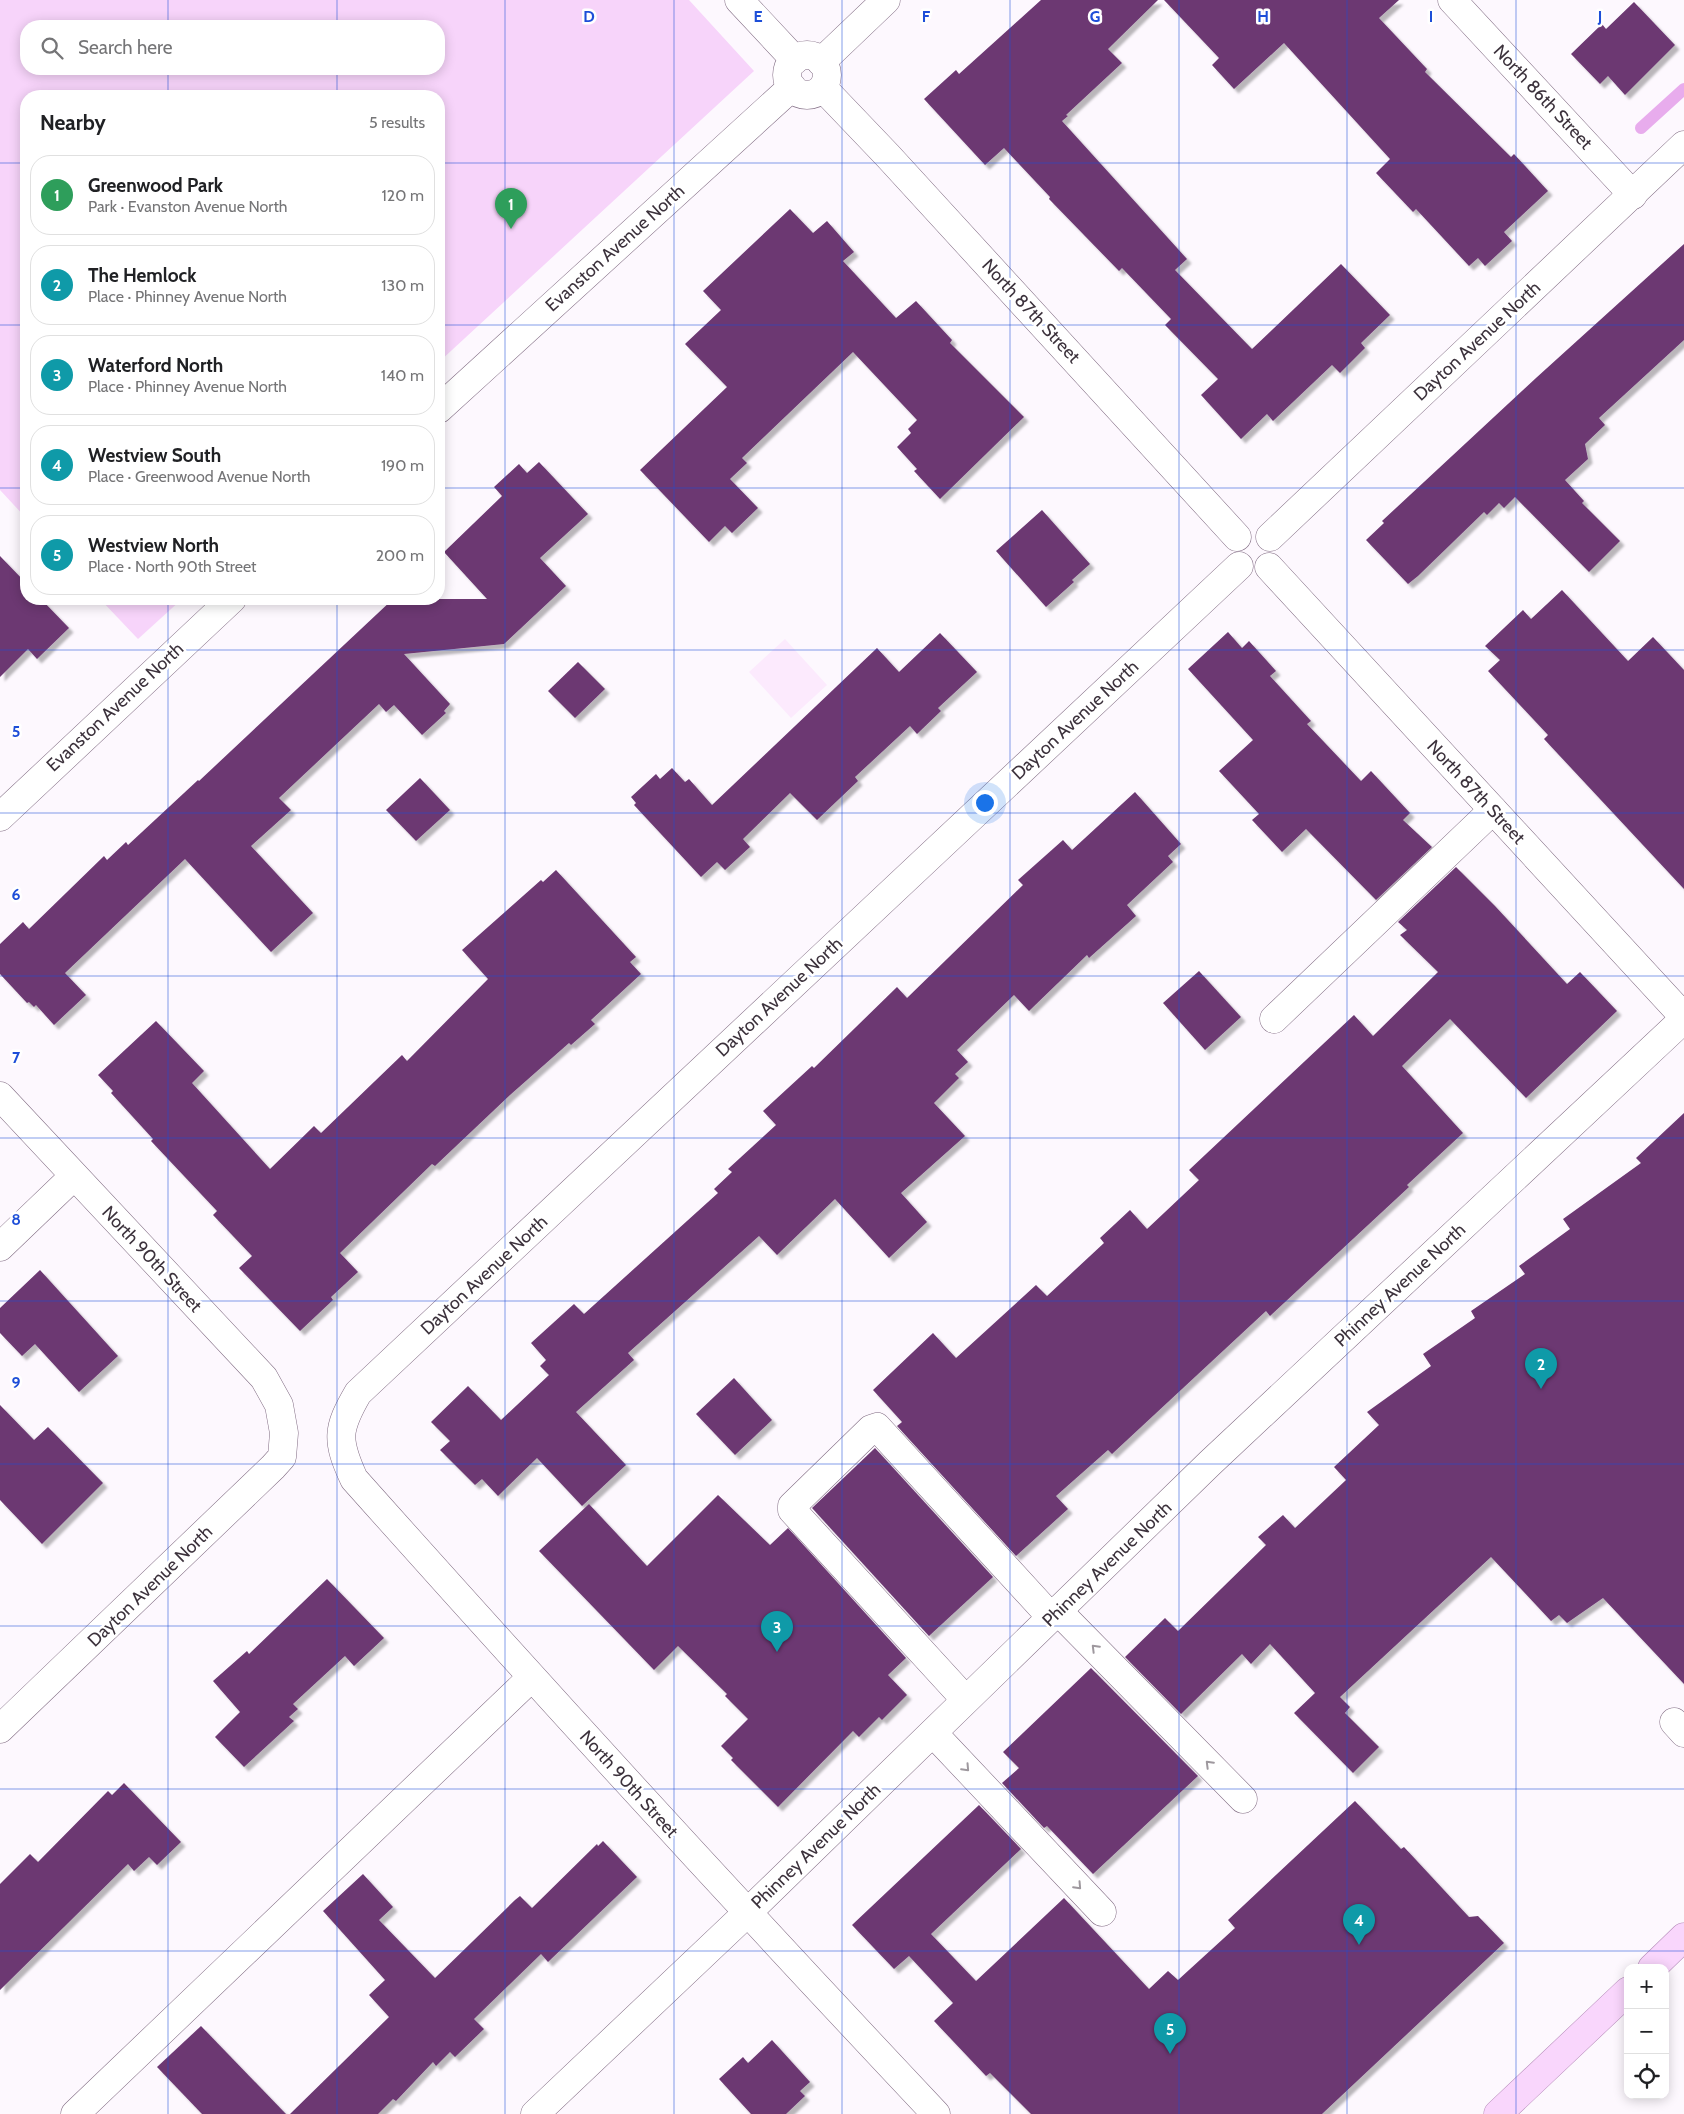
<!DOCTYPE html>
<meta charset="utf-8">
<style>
:root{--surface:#fff;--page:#f6f6f6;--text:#202124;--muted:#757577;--line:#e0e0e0;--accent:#db2777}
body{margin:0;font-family:Cabin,sans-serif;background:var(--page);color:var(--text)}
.controls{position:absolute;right:15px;bottom:15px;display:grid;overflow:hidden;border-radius:10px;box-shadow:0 2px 12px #0003}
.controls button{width:45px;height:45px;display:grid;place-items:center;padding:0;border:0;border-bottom:1px solid var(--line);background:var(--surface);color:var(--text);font:25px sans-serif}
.you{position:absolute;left:984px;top:802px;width:18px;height:18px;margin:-12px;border:4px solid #fff;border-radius:50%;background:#1a73e8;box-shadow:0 0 0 8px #1a73e833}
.badge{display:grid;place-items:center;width:32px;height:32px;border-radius:50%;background:var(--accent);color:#fff;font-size:16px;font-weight:700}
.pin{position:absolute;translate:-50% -41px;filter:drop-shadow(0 1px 2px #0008)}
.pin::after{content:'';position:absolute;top:26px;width:18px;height:15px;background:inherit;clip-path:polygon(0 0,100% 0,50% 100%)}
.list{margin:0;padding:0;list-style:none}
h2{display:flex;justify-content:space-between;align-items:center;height:65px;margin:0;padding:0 20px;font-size:21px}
h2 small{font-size:16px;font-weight:400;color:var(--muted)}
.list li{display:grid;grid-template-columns:32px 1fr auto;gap:15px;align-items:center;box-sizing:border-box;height:80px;margin:0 10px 10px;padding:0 10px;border:1px solid var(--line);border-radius:20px}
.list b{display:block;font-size:19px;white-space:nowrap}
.list p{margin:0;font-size:16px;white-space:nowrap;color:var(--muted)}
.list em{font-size:16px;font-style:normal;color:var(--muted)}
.icon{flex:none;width:28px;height:28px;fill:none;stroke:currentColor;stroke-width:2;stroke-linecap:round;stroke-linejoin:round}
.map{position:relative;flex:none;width:1684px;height:2114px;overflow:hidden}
.search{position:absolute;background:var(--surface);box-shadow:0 2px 12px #0003;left:20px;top:20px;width:425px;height:55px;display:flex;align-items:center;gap:12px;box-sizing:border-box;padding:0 18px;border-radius:20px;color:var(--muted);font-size:19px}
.panel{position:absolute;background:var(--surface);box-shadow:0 2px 12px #0003;left:20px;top:90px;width:425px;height:515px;border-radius:20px}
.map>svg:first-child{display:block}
</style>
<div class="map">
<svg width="1684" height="2114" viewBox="0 0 1684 2114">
<defs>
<filter id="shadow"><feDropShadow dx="4.5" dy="4.5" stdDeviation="1" flood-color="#0004"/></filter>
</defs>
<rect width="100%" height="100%" fill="#fdf8fe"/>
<!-- built -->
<polygon fill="#fceafd" points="785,639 827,685 791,718 749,672"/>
<!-- green -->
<g fill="#f7d4fa" fill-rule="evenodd">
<path d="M0,0H689L754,71L439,362V96H26V518L0,490ZM439,26V69H26V26Z"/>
<polygon points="100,599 182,599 138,639"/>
</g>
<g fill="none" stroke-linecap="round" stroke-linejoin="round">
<!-- stream -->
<polyline stroke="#e8aced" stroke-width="12" points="1641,128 1684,89"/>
</g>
<!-- building -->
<g fill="#6c3872" filter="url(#shadow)">
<polygon points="1041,0 1158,0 1108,49 1122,63 1066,115 1068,116 1062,121 1187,259 1175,270 1252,349 1341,264 1390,315 1361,343 1365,348 1340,373 1332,365 1273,421 1267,414 1241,439 1201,395 1218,379 1165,325 1171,319 1122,268 1119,271 1049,199 1050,197 1004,148 985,165 924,99 956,70 959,74"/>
<polygon points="1164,0 1399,0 1379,18 1427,69 1425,72 1511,157 1514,154 1548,191 1504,232 1512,241 1485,266 1478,258 1469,266 1416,209 1413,212 1376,173 1390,159 1284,43 1234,89 1212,65 1219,58"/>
<polygon points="1634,2 1675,45 1625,95 1608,76 1600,84 1571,54 1602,24 1606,29"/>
<polygon points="790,209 813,233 827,221 854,252 843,261 896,318 916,301 952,340 950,343 1024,417 940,499 914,471 917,469 897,447 911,433 908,429 917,420 853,352 742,458 747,463 730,479 758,508 732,533 725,526 709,542 640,470 727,387 685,344 721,310 703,291"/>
<polygon points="1684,244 1684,340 1599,418 1605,425 1585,444 1588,459 1565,480 1584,501 1582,503 1620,541 1589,572 1515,497 1504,508 1499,503 1487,515 1484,512 1418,576 1408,584 1366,540 1384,523 1382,521 1536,378"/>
<polygon points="539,462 588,514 540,558 566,586 504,644 404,654 450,704 444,711 446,713 422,735 394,705 386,712 379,704 279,798 291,810 251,846 313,913 271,952 185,859 65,973 86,995 54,1025 36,1005 34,1007 29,1002 27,1003 0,974 0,944 23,922 29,929 104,856 107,860 126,842 128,845 198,780 199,781 393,599 487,599 444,552 502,496 494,487 519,464 527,473"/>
<polygon points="1042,510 1090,564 1072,580 1074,582 1046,607 996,551"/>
<polygon points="0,556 26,583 26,599 41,599 69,628 37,659 28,649 0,677"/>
<polygon points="1562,590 1628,661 1653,637 1684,670 1684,889 1544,739 1548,735 1488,671 1500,660 1485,646 1523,610 1531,619"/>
<polygon points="1228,632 1242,648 1249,641 1276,671 1270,676 1311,721 1307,724 1361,781 1371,771 1410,813 1403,820 1432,847 1376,900 1306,829 1282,852 1252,820 1259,814 1219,771 1253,740 1188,669"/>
<polygon points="940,633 977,672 938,708 941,711 917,734 910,726 855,777 858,781 817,820 790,793 743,839 750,847 725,870 717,862 701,877 634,805 636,803 631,797 656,774 660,779 672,768 685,782 689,779 712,805 877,648 899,672"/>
<polygon points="578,662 605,689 575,718 548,691"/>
<polygon points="420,778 450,810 416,841 386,810"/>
<polygon points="1135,792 1181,844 1168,856 1173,862 1127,905 1136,916 1089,958 1087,955 1029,1011 1014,995 957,1050 968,1062 955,1074 959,1078 934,1103 965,1136 901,1193 927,1222 889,1258 835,1199 777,1255 759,1236 628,1353 634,1360 576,1412 626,1465 582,1506 537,1458 498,1496 482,1479 475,1485 440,1450 450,1441 431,1422 468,1386 501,1420 549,1375 540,1366 546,1360 531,1343 574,1304 584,1314 718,1193 714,1189 732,1172 728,1169 776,1125 763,1111 812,1066 814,1068 897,987 907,998 1023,885 1018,880 1063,840 1072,850"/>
<polygon points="1456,867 1495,906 1567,984 1580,972 1617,1011 1526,1098 1450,1019 1402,1066 1463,1133 1407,1185 1409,1187 1270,1316 1266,1311 1112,1454 1108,1450 1056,1496 1068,1509 1016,1556 897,1426 902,1422 873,1390 933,1333 956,1358 1036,1285 1047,1296 1104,1243 1100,1238 1130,1210 1147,1229 1199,1180 1189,1170 1354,1015 1373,1036 1438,972 1400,935 1407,930 1398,922"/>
<polygon points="556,870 636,957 630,962 641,974 591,1020 595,1024 571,1045 569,1043 510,1095 435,1166 432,1164 340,1253 358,1272 331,1297 333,1300 300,1331 239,1268 252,1256 213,1215 217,1211 151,1141 153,1139 111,1093 113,1091 98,1075 156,1021 204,1071 192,1083 270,1169 314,1126 321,1133 402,1055 407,1061 488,979 462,950 541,880 543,882"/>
<polygon points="1199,971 1241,1017 1205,1050 1163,1003"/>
<polygon points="1684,1113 1684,1684 1603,1598 1567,1623 1559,1615 1551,1621 1491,1557 1340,1697 1350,1707 1345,1713 1379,1747 1353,1773 1294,1713 1315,1693 1270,1644 1251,1664 1242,1654 1181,1714 1125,1657 1165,1618 1178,1631 1266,1545 1258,1537 1283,1515 1295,1528 1346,1480 1334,1467 1379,1425 1367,1412 1431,1366 1423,1354 1475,1318 1471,1311 1525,1274 1519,1266 1570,1229 1563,1219 1641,1163 1636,1158"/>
<polygon points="40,1270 118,1356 79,1392 35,1344 22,1356 0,1333 0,1308"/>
<polygon points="734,1378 772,1420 735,1455 696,1414"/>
<polygon points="0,1405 34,1440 48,1427 103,1483 42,1544 0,1500"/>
<polygon points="875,1448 993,1577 929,1636 812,1508"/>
<polygon points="718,1495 770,1545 788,1528 906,1658 888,1675 907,1695 882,1720 879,1717 859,1737 853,1731 778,1807 731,1760 733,1758 721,1746 748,1719 725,1696 727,1694 678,1646 654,1670 539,1551 589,1504 647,1566"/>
<polygon points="327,1579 384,1638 354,1666 345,1656 293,1704 298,1709 289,1717 294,1721 244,1767 215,1737 240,1712 213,1681 247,1651 249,1654"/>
<polygon points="1091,1668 1198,1776 1093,1874 1047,1826 1044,1828 1002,1783 1019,1768 1003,1752"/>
<polygon points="124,1783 181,1842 157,1865 149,1857 134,1871 128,1864 0,1990 0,1884 30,1854 38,1862 108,1791 112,1795"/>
<polygon points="1355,1801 1401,1849 1404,1847 1469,1917 1478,1916 1504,1943 1322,2114 1031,2114 990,2073 986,2076 934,2021 953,2003 909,1956 894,1969 852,1925 979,1805 1021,1849 931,1934 976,1981 1064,1898 1149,1989 1168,1971 1178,1980 1235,1928 1228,1920"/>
<polygon points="603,1841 637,1877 548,1962 541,1954 474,2019 484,2029 455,2057 450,2052 436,2066 433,2062 396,2101 393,2099 378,2114 290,2114 389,2017 369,1995 385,1980 323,1911 363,1874 393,1907 379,1920 435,1978 515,1900 520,1896 532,1908 597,1844 598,1846"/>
<polygon points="201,2026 286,2114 202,2114 157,2067"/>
<polygon points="772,2040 810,2082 800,2091 805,2096 786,2114 751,2114 719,2079 743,2057 748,2063"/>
</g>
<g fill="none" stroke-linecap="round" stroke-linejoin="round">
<defs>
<g id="minor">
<polyline points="739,0 795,60"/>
<polyline points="1452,0 1633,195"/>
<circle cx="807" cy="75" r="20"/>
<polyline points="821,62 886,0"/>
<polyline points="823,88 888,156 1237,537"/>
<polyline points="439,409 792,87"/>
<polyline points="1270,537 1684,145"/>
<polyline points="1269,567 1684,1017"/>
<polyline points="0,817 232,599"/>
<polyline points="1274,1019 1493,810"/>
<polyline points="0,1096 264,1378 279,1405 284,1433 282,1457 273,1467 0,1729"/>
<polyline points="0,1247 74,1176"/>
<polyline points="1057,1610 1243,1799"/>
<polyline points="965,1699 792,1510 792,1506 871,1429 877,1427 1051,1617"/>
<polyline points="1674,1722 1684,1733"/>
<polyline points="933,1733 1102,1912"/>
<polyline points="75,2114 531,1678"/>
<polyline points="535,2114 747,1913 1210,1463 1684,1019"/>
<path d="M936,2114C739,1905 545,1693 354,1479C336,1440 337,1429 358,1393L1239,566"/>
</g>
<g id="major">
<polyline points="1652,1968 1684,1937"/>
<polyline points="1498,2114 1628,1991"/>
</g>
</defs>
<!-- minor casing -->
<use href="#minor" stroke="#816c83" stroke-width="29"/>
<!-- major casing -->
<use href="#major" stroke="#b48bb8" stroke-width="29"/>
<!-- minor -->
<use href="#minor" stroke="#fff" stroke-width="28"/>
<!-- major -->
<use href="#major" stroke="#f9d6fc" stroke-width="28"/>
</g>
<!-- one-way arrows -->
<defs><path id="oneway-chevron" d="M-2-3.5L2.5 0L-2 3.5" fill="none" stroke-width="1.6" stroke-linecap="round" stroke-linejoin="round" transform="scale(1.25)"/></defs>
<g stroke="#9e989e">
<use href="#oneway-chevron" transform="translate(1095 1648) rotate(-135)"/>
<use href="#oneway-chevron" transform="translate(1209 1764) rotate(-135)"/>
<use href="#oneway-chevron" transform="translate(966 1768) rotate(47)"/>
<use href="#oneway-chevron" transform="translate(1078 1886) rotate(47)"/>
</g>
<!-- grid -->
<path fill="none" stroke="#1d4ed8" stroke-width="1" stroke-opacity="0.55" d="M168,0V26M337,0V26M505,0V2114M674,0V2114M842,0V2114M1010,0V2114M1179,0V2114M1347,0V2114M1516,0V2114M168,69V96M337,69V96M0,163H26M439,163H1684M0,325H26M439,325H1684M0,488H26M439,488H1684M168,599V2114M337,599V2114M0,650H1684M0,813H1684M0,976H1684M0,1138H1684M0,1301H1684M0,1464H1684M0,1626H1684M0,1789H1684M0,1951H1684"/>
<g text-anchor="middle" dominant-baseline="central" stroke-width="5" stroke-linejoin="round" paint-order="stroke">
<!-- street labels -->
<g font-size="18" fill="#3c323c" stroke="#fff">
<text transform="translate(1543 97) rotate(47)">North 86th Street</text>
<text transform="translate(615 248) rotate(-42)">Evanston Avenue North</text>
<text transform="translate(1031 311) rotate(47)">North 87th Street</text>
<text transform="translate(1477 341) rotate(-43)">Dayton Avenue North</text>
<text transform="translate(115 707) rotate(-43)">Evanston Avenue North</text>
<text transform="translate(1075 720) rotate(-43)">Dayton Avenue North</text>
<text transform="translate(1476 792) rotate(47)">North 87th Street</text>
<text transform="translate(779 997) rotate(-43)">Dayton Avenue North</text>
<text transform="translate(152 1259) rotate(47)">North 90th Street</text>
<text transform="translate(484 1275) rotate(-43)">Dayton Avenue North</text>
<text transform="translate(1400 1285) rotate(-43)">Phinney Avenue North</text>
<text transform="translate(1107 1564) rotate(-44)">Phinney Avenue North</text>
<text transform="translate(150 1586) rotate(-44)">Dayton Avenue North</text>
<text transform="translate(629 1784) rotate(48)">North 90th Street</text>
<text transform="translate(816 1846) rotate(-44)">Phinney Avenue North</text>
</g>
</g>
<g font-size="16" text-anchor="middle" font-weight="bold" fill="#1d4ed8" stroke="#fff" stroke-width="5" stroke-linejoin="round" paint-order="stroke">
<text x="589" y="22">D</text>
<text x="758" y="22">E</text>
<text x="926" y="22">F</text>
<text x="1095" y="22">G</text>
<text x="1263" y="22">H</text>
<text x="1431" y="22">I</text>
<text x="1600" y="22">J</text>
<text x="16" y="737">5</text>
<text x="16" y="900">6</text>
<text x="16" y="1063">7</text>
<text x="16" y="1225">8</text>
<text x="16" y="1388">9</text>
</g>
</svg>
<div class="controls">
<button>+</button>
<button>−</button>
<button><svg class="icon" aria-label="locate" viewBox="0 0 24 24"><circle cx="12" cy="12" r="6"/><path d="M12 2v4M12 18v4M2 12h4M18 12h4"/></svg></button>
</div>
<div class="you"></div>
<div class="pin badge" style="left:511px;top:229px;background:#2e9e5b">1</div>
<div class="pin badge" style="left:1541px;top:1389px;background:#0f9aa8">2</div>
<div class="pin badge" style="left:777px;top:1652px;background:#0f9aa8">3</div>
<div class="pin badge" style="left:1359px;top:1945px;background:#0f9aa8">4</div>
<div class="pin badge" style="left:1170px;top:2054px;background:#0f9aa8">5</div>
<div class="search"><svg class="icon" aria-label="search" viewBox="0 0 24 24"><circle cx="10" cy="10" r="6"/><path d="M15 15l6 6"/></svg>Search here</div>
<section class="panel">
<h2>Nearby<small>5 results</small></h2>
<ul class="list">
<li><span class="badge" style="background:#2e9e5b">1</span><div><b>Greenwood Park</b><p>Park · Evanston Avenue North</p></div><em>120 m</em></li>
<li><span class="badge" style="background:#0f9aa8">2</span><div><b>The Hemlock</b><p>Place · Phinney Avenue North</p></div><em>130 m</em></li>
<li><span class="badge" style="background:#0f9aa8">3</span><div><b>Waterford North</b><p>Place · Phinney Avenue North</p></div><em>140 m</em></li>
<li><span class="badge" style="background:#0f9aa8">4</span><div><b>Westview South</b><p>Place · Greenwood Avenue North</p></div><em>190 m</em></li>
<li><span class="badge" style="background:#0f9aa8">5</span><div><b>Westview North</b><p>Place · North 90th Street</p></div><em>200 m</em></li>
</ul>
</section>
</div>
